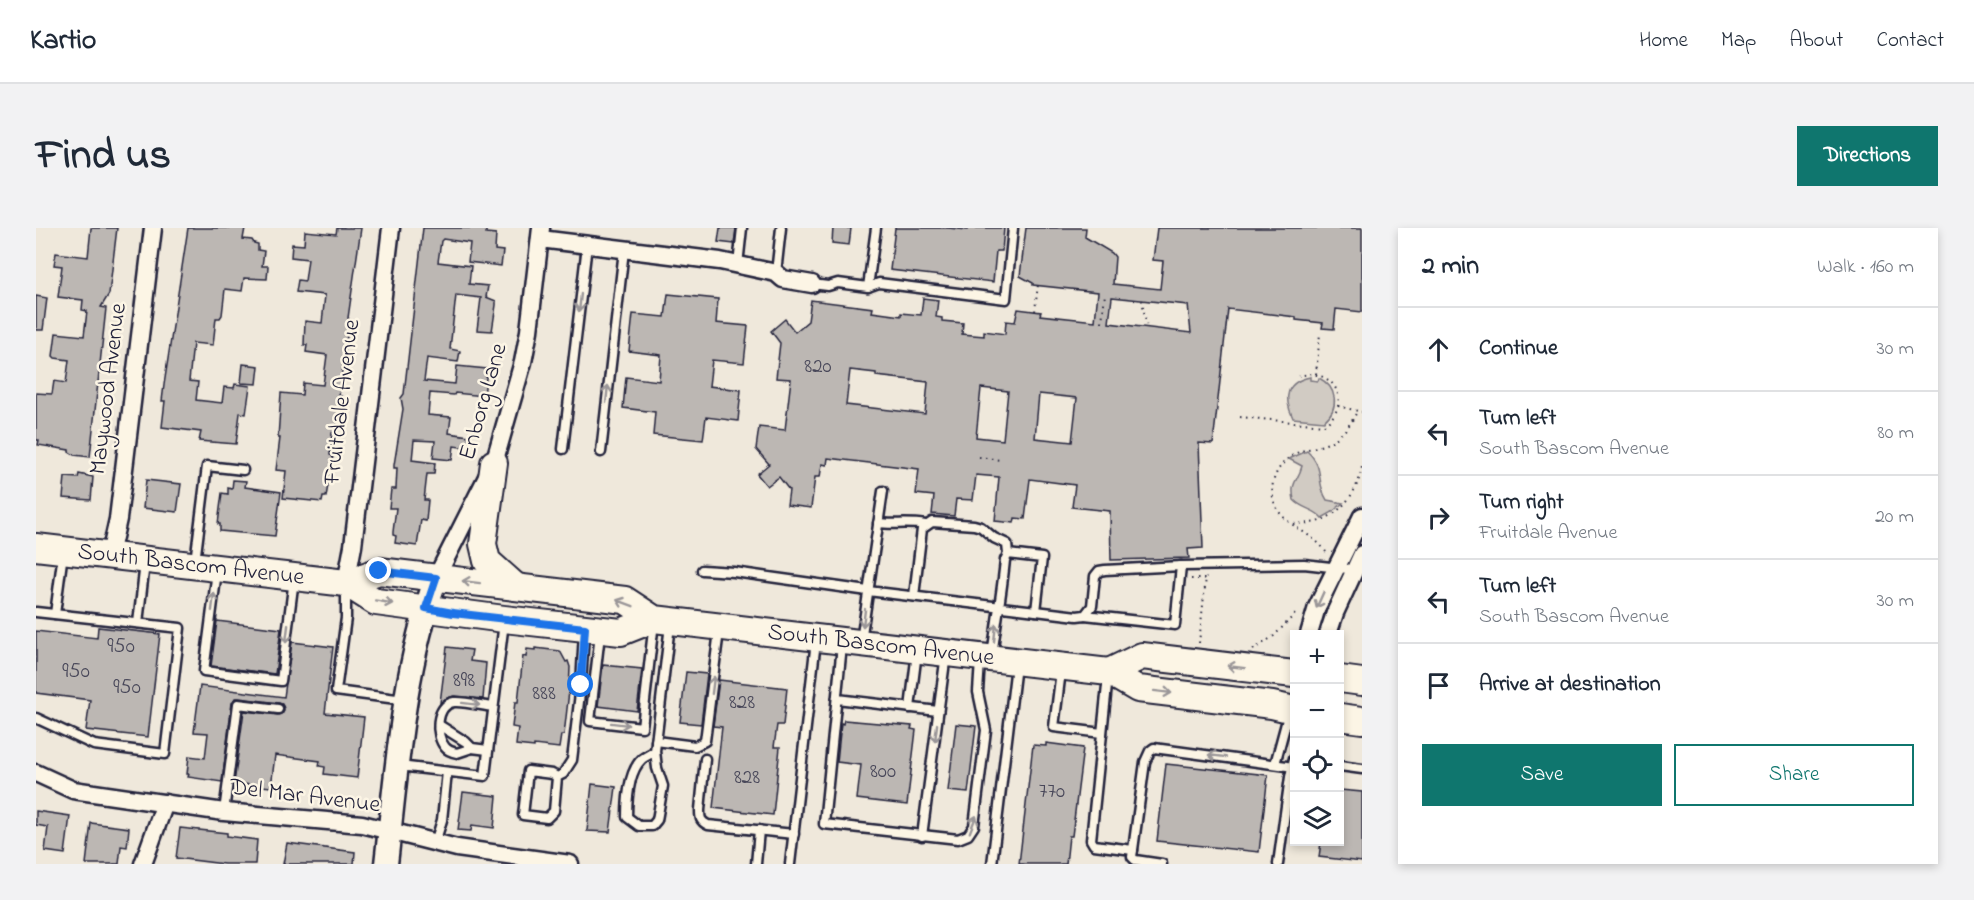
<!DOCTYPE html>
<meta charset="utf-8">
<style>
:root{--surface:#fff;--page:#f2f2f3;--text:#1f2937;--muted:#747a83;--line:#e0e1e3;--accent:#0f766e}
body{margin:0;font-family:"Indie Flower",sans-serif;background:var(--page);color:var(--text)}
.controls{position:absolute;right:18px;bottom:18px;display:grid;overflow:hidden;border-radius:0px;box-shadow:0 3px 9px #0003}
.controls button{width:54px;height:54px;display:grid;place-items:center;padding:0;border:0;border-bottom:2px solid var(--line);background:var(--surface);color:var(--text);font:30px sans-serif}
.stop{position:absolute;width:18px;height:18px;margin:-14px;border:4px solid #1a73e8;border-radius:50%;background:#fff}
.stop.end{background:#1a73e8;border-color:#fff;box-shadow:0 2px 6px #0008}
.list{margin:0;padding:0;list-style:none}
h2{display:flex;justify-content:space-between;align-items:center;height:78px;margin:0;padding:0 24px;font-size:26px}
h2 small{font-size:20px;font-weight:400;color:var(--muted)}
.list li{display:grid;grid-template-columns:39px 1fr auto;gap:18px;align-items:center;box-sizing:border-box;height:84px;padding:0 24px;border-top:2px solid var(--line)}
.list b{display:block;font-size:22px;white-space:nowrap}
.list p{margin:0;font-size:20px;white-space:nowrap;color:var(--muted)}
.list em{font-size:20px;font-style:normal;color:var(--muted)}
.actions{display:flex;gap:12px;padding:18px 24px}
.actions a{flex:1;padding:14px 0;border:2px solid var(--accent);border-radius:0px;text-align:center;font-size:21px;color:var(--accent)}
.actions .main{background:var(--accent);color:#fff}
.icon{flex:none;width:33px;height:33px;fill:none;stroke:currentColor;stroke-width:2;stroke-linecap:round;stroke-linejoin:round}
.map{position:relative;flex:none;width:1326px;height:636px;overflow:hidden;border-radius:0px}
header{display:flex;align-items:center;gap:36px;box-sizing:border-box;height:84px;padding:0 30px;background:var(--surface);border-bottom:2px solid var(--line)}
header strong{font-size:28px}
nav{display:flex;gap:33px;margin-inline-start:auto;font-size:21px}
.intro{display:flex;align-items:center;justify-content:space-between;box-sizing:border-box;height:144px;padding:0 36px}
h1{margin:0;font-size:42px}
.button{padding:15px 27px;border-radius:0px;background:var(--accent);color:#fff;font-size:21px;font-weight:700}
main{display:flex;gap:36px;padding:0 36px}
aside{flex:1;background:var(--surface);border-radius:0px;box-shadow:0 3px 9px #0003}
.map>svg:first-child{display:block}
</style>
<header>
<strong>Kartio</strong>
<nav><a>Home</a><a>Map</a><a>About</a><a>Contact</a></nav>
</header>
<div class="intro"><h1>Find us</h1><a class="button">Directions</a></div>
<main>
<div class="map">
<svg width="1326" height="636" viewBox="0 0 1326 636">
<rect width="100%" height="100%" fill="#efe8db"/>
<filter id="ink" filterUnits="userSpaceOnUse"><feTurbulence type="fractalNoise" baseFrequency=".0167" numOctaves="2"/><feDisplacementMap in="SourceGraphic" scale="12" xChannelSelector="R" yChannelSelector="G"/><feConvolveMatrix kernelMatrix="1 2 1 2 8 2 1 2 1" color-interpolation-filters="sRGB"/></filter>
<g filter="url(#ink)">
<!-- green -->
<g fill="#d1cbc3" stroke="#7a767f" stroke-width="1.5">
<path d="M1274,149V152L1282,153L1283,150C1301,159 1304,180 1288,193L1257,190C1247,169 1250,154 1274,149Z"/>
<path d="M1271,223C1290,241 1279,254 1291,272L1307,275L1295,285L1286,290C1279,281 1266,281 1258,272C1254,253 1262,254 1266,238L1253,231Z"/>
</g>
<!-- building -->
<g fill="#bcb7b3" stroke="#22223b" stroke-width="1.5" fill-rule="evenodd">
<polygon points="55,0 81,0 73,66 65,79 70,80 54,229 38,227 33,224 33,222 2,217 3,212 0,212 0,165 16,166 18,153 30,155 33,132 19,130 17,128 20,105 48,108 51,83 46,82 47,72 22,69 26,38 18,37 20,25 52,29"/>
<polygon points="152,0 209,0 207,11 216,12 218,15 222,16 222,22 228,23 226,38 232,38 231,51 208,50 206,63 189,61 186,87 184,90 180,90 177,117 157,115 153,153 162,154 160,172 186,175 188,159 198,160 199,156 214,158 210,186 204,185 200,216 163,213 165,204 126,199 129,173 126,173 128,157"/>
<polygon points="301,0 325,0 312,90 318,96 312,100 303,168 305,168 300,203 298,203 296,205 294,227 297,228 290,269 287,269 286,274 247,270 250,243 240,242 244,210 242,210 245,165 266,167 267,155 287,157 291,127 270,124 271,117 268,117 269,93 286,95 289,67 260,64 262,52 269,53 272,31 255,29 256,16 268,17 269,3 300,6"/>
<polygon points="387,0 450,0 450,5 460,6 459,22 467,23 465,38 432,34 434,15 407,11 405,13 402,34 435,38 433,56 452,58 450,69 460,73 460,77 456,103 441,102 445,70 420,67 414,121 424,123 422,134 391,130 388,153 419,156 421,138 451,141 448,168 419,165 418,167 394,165 392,187 415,189 413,205 433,208 431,220 418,218 416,232 397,230 399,213 378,212 376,232 399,235 398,246 391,246 388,272 392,272 390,293 385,292 381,318 359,315 360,308 357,307 357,304 360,280 353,280 355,261 360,261 361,240 358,240 358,237 367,181 365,170 368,166"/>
<polygon points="684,0 700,0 698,16 682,14"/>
<polygon points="797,0 815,0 813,17 796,15"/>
<polygon points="859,0 912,0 931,2 931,0 968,0 966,23 960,23 957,54 854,42"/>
<path d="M990,0H1050L1049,9L1076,25L1079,29L1077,56L1124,61L1127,33L1117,32L1121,0H1326V84L1300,81L1298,101L1286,100L1287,95L1260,92V89L1192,81L1177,216L1163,215L1167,320L1152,321L1153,330L1075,332L1074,283L1036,279L1039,257L994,251L989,291L979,290L978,295L959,293L963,249L940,247L937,272L920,271L918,288L896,286L898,268L880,266L883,241L792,230L791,237L786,236L784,249H779L775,280L751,277L753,262L743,249L731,258L721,246L733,236L720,221L723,199L749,202L755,151L740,150L744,115L735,103L749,91L759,104L772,93L775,72L837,80L836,84L865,88V85L885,87L887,70L902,72L900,89L906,90V93L927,95L926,106L948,108V103L969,106L970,93L979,94L982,81L1005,84L1004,87L1059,93L1062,64L997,57V55L984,48ZM1076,69L1152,77L1155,105L1073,95ZM814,142L840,145V148L892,154L889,186L810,177ZM945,160L972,163L967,212L940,209ZM1003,166L1041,170L1036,214L999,210Z"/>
<polygon points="632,66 682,71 680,95 712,98 708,135 676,132 673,158 705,162 702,193 670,189 667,212 617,207 619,184 587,180 590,149 623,153 625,127 593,123 597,86 629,89"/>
<polygon points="0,68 11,70 7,102 0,102"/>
<polygon points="207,136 223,138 221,156 205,155"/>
<polygon points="43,246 57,249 55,272 27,270 29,249 42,250"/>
<polygon points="110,252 145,256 141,284 107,280"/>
<polygon points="197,252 210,253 209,259 245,264 239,308 184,303 184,296 182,296 186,265 192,266 192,260 196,261"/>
<polygon points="181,393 245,401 239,446 175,438"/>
<polygon points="62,399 124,406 112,509 50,502 54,472 0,465 0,403 61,410"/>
<polygon points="256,414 297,419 289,485 328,489 321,550 288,546 289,539 283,538 284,533 239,527 235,559 198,555 208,483 242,487 247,485 248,481 246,476 243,475 203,470 199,470 196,475 186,554 152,549 153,546 151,546 153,528 169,530 172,505 158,504 164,458 248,469"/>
<polygon points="411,419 436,422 434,433 450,435 447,471 418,468 409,471 404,475"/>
<polygon points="499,420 524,423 530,434 532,433 534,439 533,463 528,507 525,507 523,520 498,517 498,519 480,517 482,500 476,499 479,474 482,474 487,428 490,429 491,421 499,422"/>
<polygon points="567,437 606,441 601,483 562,478"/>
<polygon points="650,444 671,446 665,496 644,494"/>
<polygon points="683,452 751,460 747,497 741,497 738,519 744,519 737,587 677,580 686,499 677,498"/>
<polygon points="808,492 876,498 875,501 880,502 871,577 821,571 825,537 801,534 805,495 807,496"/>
<polygon points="920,496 940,498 932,565 912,563"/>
<polygon points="1010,515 1047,520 1036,608 1033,608 1030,636 983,636 997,517 1010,518"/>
<polygon points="1130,536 1232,547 1223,624 1121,613"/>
<polygon points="556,556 580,559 574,604 551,603"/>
<polygon points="1304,562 1326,564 1326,634 1283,629 1285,614 1304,614"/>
<polygon points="427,564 461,568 458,600 436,597 435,603 422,602"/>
<polygon points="0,583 34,588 29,626 9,623 12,599 0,597"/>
<polygon points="55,595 93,600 91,619 85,618 83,636 50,636"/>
<polygon points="144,600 191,605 191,608 221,612 219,636 188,636 140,630"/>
<polygon points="251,615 319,624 318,636 247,636"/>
</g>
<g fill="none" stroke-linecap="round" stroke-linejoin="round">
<defs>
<g id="lane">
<polyline points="702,37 706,0"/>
<polyline points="740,45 745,0"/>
<polyline points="776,56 792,58 802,55 832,59 843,55 970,71 977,0"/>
<polyline points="832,59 840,0"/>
<polyline points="527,221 551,17"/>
<polyline points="565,224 588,22"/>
<path d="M842,295C858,297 873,294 889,297"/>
<polyline points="159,334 171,238 207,242"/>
<path d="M666,342L698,344L832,363L1000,383L1006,330L972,326L969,332C966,364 960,396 956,428"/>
<polyline points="181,343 168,443 245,453 258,351"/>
<polyline points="310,361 310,390 300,463 368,472"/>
<polyline points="878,368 886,301 896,294 938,297 945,299 958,310 971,316 972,326"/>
<polyline points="1000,383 1041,388 1049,387 1056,378 1059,348 1063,343 1069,342 1145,338 1268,336 1321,342"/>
<polyline points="0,384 144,400 129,526 58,517 0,490"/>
<polyline points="19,386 27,325"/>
<polyline points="1049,387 1139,397 1145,338"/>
<polyline points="102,395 109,335"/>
<polyline points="564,406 554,493 606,499 618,394"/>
<polyline points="825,413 847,263"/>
<polyline points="806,417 788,596 922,611 932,607 938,598 950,502 942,464 944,433"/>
<polyline points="1025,443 1018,499 1066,505"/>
<polyline points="1072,448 1055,612 1058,617 1097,622"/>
<polyline points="801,471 902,483"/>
<polyline points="874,480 881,424"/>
<polyline points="403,497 430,514 436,520 452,522"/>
<polyline points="620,513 659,518 669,513 683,403"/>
<path d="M436,520L421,525C416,524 412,523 409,519C399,508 399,477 418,474C428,473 447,478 457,479"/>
<path d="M619,523C615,526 610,528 606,531C593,543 591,572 591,589L603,598H616L621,592L627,558L621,540L619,523L634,397"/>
<path d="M669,531L664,582C664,590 664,593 672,597L758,606"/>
<polyline points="1239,536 1253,484"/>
<polyline points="363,538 449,548 468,394"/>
<polyline points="1304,538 1326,541"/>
<polyline points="521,549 516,546 492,543 487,587 511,590 518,583 521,549 527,546 536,532 545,457 548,404"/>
<polyline points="188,584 202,476 242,481"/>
<polyline points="886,608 910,426"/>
<polyline points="399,615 406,592 411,544"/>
<polyline points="720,636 723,602"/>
<polyline points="754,636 780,413"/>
<polyline points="956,636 980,437"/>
<polyline points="1126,636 1099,632 1096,629 1109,534 1114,523 1118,520 1258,539"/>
<polyline points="1242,636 1254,549 1258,530"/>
</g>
<g id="street">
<polyline points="504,11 684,33 740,45 747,51 776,56"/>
<polyline points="74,327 82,291 117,0"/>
<polyline points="400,350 458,235 487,134 493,103 505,0"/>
<polyline points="310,355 317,318 355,0"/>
<polyline points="1273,406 1281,379 1326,288"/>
<polyline points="1292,406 1299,385 1326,326"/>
<polyline points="0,545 37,562 188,584 326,596 421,620 534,636"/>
<polyline points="107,636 129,575"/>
</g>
<path id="secondary" d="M350,636C361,539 367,443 400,350"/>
<g id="primary">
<polyline points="458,235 447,316 451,333 480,359"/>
<path id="s1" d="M0,319L310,355L340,374L468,391L585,404L618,391"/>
<path id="s2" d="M310,355L343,343L589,372L618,391L1073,444L1102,461L1236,477L1258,482"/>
<polyline points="1073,444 1106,428 1258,446"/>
<polyline points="1304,451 1326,454"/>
<polyline points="1304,489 1326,492"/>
</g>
</defs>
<!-- lane casing -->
<use href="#lane" stroke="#22223b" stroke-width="13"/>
<!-- street casing -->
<use href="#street" stroke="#22223b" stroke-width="21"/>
<!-- secondary casing -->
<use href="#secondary" stroke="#22223b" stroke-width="27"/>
<!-- primary casing -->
<use href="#primary" stroke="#22223b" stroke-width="30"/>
<!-- path -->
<g stroke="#22223b" stroke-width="2" stroke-dasharray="1.5 4.5" stroke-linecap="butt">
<polyline points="1106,72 1111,100"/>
<polyline points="999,83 1002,56"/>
<polyline points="1066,94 1069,66"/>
<polyline points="1280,146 1284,106"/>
<polyline points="1302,178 1326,184"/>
<path d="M1204,189L1288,197C1318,176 1298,138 1263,148"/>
<polyline points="943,229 965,232"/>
<path d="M1258,296C1267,295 1278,296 1286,292C1308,283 1323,261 1326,238"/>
<path d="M1290,324C1277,303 1241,297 1237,269C1233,250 1246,231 1263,224C1273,220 1284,219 1294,214C1306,208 1316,195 1321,183"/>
<polyline points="1155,351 1170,351"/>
<polyline points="1163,415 1170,349"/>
<polyline points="1217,422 1238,408 1260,385"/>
</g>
<!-- lane -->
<use href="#lane" stroke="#fcf5e5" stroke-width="8"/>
<!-- street -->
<use href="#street" stroke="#fcf5e5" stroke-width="16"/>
<!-- secondary -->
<use href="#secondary" stroke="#fcf5e5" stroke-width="22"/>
<!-- primary -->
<use href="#primary" stroke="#fcf5e5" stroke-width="26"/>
</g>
<!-- one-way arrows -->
<defs><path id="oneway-shaft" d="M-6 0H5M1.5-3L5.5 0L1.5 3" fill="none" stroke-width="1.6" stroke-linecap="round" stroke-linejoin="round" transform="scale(1.5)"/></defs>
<g stroke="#9a9698">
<use href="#oneway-shaft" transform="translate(544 75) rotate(96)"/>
<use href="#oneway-shaft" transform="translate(571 166) rotate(-84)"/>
<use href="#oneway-shaft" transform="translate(435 354) rotate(-173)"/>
<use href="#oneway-shaft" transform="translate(1284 372) rotate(114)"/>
<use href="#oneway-shaft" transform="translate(177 374) rotate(-83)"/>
<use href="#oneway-shaft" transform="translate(348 374) rotate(10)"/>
<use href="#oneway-shaft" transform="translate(589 375) rotate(-159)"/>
<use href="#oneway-shaft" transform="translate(828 390) rotate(97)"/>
<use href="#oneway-shaft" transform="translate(959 405) rotate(-83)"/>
<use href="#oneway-shaft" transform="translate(251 406) rotate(97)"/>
<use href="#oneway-shaft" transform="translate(1200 439) rotate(-173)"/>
<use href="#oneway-shaft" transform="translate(677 457) rotate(-83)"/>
<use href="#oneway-shaft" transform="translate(1127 464) rotate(7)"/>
<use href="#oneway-shaft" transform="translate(435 476) rotate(7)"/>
<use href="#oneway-shaft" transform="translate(584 496) rotate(7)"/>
<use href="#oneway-shaft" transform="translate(900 505) rotate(97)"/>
<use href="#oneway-shaft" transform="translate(1181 528) rotate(-173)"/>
<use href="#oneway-shaft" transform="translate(937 596) rotate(-69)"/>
</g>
</g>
<g fill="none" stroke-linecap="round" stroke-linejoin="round" filter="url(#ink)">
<!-- route -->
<polyline stroke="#1a73e8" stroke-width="8" points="343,343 400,350 390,380 417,385 549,400 545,457"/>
</g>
<g text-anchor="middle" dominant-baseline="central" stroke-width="5" stroke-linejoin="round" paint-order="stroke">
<!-- number labels -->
<g font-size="21" fill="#484759">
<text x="782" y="139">820</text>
<text x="85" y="419">950</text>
<text x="40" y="444">950</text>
<text x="428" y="453">898</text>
<text x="91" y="460">950</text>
<text x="508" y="466">888</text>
<text x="706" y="475">828</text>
<text x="847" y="544">800</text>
<text x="711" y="550">828</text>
<text x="1016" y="564">770</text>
</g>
<!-- street labels -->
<g font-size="24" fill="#22223b" stroke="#fcf5e5">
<text transform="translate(73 161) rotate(-83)">Maywood Avenue</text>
<text transform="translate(307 174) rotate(-83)">Fruitdale Avenue</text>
<text transform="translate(448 174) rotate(-74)">Enborg Lane</text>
<text stroke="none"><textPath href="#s1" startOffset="156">South Bascom Avenue</textPath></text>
<text stroke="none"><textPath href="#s2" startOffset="546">South Bascom Avenue</textPath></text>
<text transform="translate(269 569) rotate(7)">Del Mar Avenue</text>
</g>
</g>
</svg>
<div class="controls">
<button>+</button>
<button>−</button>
<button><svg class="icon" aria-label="locate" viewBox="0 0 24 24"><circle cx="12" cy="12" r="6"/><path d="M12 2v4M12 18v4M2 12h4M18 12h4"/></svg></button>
<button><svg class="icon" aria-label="layers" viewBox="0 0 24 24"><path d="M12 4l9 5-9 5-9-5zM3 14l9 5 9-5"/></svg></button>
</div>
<div class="stop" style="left:545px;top:457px"></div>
<div class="stop end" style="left:343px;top:343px"></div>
</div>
<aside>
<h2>2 min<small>Walk · 160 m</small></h2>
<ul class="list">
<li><svg class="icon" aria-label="ahead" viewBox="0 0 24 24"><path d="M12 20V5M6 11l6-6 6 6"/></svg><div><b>Continue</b></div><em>30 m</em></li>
<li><svg class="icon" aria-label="left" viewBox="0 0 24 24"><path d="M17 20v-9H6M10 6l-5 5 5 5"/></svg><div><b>Turn left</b><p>South Bascom Avenue</p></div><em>80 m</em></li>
<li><svg class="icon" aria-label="right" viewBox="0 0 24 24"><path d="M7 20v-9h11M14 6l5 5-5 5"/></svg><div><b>Turn right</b><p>Fruitdale Avenue</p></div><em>20 m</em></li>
<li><svg class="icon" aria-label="left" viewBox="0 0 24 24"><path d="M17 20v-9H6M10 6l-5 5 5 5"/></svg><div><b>Turn left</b><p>South Bascom Avenue</p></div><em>30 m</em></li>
<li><svg class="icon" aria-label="arrive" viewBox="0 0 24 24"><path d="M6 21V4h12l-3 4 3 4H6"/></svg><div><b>Arrive at destination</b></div></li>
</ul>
<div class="actions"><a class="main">Save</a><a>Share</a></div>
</aside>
</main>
